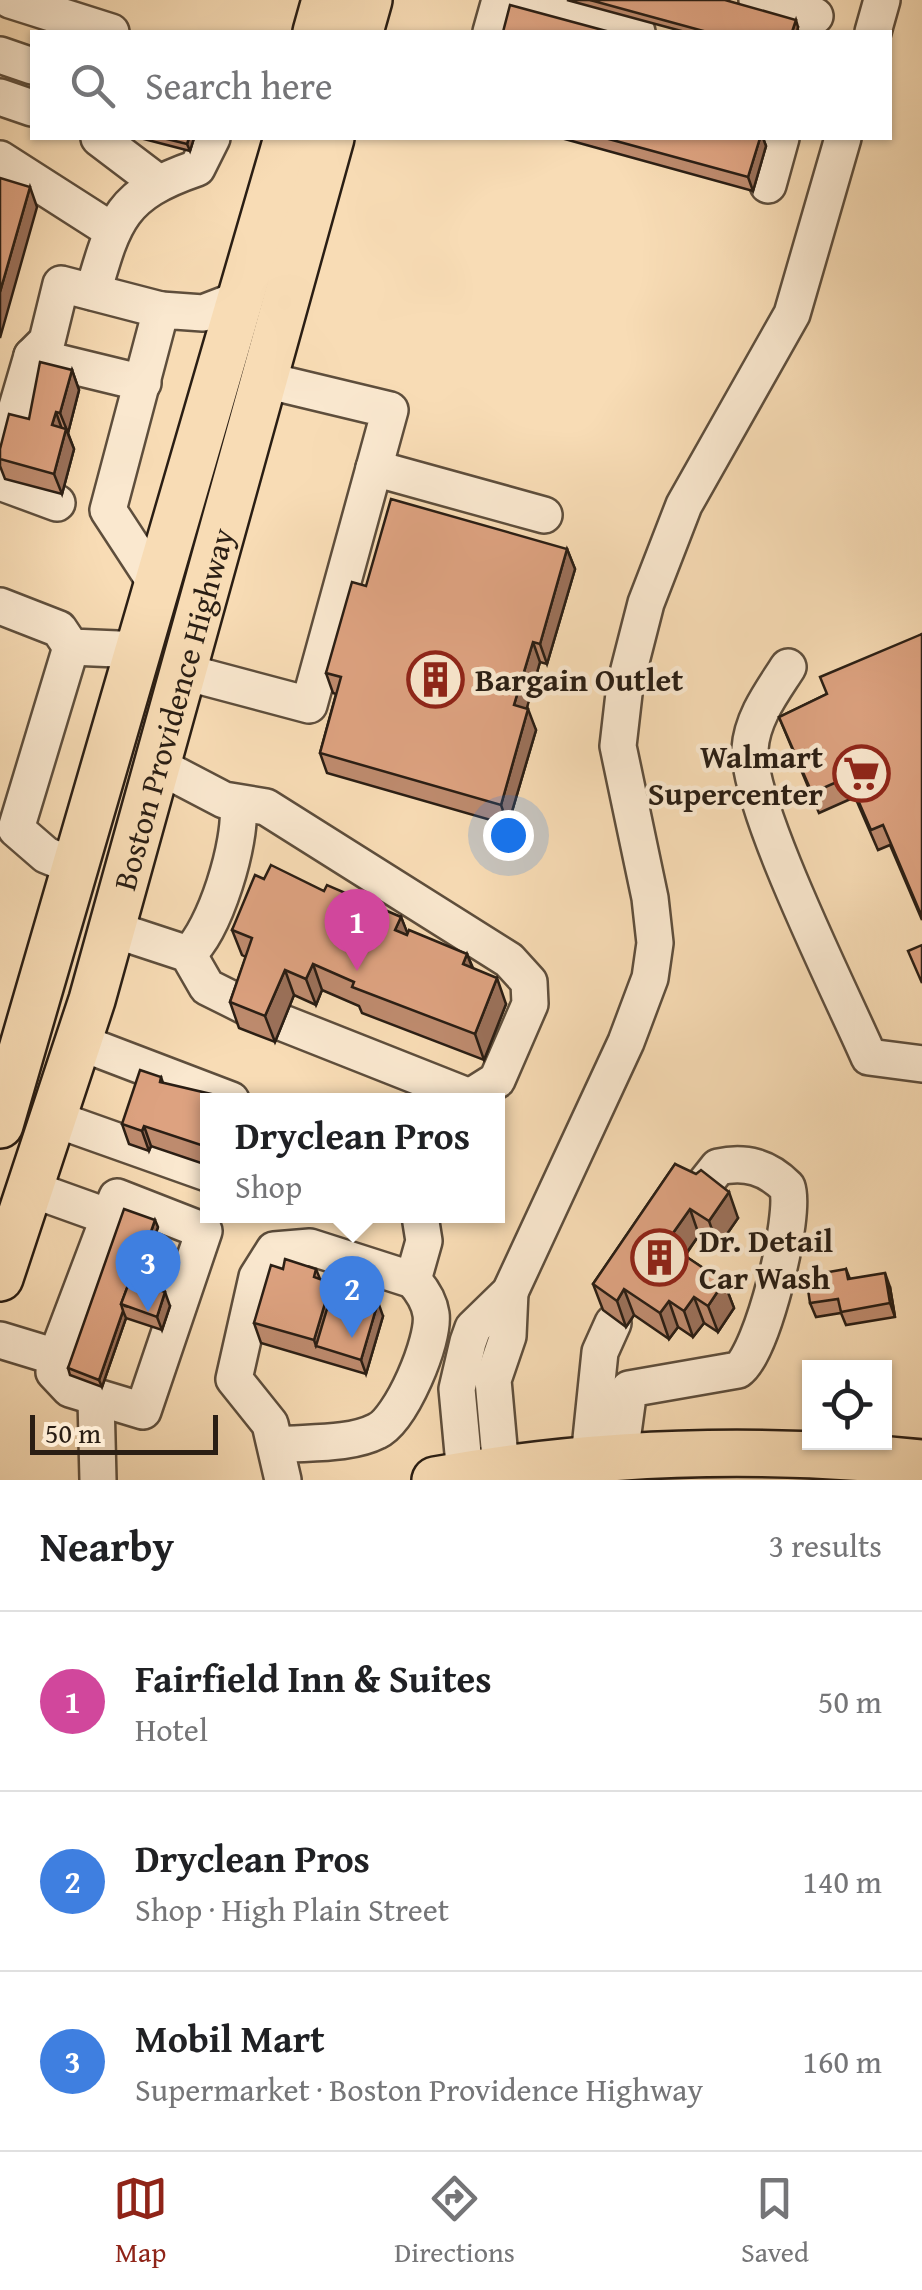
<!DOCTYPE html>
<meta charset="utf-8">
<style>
:root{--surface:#fff;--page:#f6f6f6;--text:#202124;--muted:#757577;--line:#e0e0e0;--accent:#8f2418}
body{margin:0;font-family:"Gentium Book Plus",serif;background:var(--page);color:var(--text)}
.controls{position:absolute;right:30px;bottom:30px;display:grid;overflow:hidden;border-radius:0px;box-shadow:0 2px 8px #0004}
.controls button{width:90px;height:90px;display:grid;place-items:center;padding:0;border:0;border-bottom:2px solid var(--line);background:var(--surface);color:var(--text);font:50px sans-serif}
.scale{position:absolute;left:30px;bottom:25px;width:188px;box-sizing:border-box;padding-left:10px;border:5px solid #2a1e14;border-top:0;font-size:28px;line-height:35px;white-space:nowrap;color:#2a1e14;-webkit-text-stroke:8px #fae8cf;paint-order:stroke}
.you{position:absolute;left:508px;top:835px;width:35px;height:35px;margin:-25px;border:8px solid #fff;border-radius:50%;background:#1a73e8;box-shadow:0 0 0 15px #1a73e833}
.badge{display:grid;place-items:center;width:65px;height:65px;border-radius:50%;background:var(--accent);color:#fff;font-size:32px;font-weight:700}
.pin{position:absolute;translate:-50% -82px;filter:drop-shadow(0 2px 5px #0008)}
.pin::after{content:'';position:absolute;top:52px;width:35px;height:30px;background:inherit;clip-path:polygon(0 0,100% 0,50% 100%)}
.popup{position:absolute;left:200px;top:1093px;width:305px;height:130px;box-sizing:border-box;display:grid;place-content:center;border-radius:0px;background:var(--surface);filter:drop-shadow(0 2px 8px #0005);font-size:32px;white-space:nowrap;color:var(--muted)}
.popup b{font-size:38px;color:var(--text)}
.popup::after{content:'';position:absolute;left:50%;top:100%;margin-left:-20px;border:20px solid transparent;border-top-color:var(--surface)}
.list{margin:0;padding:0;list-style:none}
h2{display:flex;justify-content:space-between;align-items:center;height:130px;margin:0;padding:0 40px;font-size:42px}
h2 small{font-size:32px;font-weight:400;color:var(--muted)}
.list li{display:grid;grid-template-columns:65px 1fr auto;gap:30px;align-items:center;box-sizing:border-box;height:180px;padding:0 40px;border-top:2px solid var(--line)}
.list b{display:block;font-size:38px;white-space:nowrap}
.list p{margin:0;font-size:32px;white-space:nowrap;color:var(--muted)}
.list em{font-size:32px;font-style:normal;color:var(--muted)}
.icon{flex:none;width:55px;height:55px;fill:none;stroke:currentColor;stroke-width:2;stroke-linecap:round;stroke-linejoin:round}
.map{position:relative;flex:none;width:922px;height:1480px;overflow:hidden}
.search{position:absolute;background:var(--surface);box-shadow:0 2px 8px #0004;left:30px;right:30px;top:30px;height:110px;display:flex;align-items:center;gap:25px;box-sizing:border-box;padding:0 35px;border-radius:0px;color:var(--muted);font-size:38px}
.sheet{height:670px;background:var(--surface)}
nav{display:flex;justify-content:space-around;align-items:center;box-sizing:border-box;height:140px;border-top:2px solid var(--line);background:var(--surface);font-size:28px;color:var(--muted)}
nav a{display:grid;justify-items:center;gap:5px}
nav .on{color:var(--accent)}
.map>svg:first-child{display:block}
</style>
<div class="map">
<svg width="922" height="1480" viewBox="0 0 922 1480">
<rect width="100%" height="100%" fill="#f8dcb5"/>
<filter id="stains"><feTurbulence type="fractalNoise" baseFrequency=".002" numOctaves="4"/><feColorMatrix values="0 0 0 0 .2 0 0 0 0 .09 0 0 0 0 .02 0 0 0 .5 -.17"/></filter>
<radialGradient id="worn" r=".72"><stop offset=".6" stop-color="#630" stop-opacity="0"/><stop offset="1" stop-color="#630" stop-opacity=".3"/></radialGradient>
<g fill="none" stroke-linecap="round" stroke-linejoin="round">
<defs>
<g id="minor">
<polyline points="10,0 111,32"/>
<polyline points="520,0 637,32"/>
<polyline points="757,0 815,16"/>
<polyline points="491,32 500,0"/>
<polyline points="873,32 882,0"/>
<polyline points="0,55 32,66"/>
<polyline points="0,97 32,108"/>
<polyline points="99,138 157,182"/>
<polyline points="0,159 111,230"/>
<polyline points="768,185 781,138"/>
<path d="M93,292C114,219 121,194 197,168L212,138"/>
<polyline points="32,356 47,341 61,284 161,310"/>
<polyline points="0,465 32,356 143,383"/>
<polyline points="374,468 544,515"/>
<polyline points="0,482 57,503"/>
<polyline points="159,588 108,510 161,310 203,313 242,298"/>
<polyline points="0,606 59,629 71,647 141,650"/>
<polyline points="71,647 16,829 46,855 78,868"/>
<path d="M788,667C772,692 752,718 750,749C747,806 842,995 869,1057L922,1064"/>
<polyline points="185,672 309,705 390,410 265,380"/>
<polyline points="159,766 224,800 266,807 509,960 529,982 530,1004 497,1080 470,1097 283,1023"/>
<polyline points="112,929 188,954 207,987 247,1007"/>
<path d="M188,954C215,930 242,842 238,805"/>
<polyline points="79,1042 231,1100"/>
<polyline points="55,1119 207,1173"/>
<polyline points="413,1280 424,1241 420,1216"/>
<polyline points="0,1340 56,1357 109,1217 31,1189"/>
<polyline points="56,1357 54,1372 70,1389 143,1411 204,1231 117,1197 109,1217"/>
<polyline points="96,1399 98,1480"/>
<path d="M277,1445C307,1442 350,1445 377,1431C401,1420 435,1340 431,1314C429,1300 422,1290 413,1280L310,1247L274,1250L257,1277L234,1379L270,1424L283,1480"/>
<path d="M620,1455L629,1389L738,1370C762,1354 797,1214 787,1187C767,1167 746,1161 718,1167L699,1191"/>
<polyline points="589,1458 600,1352 613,1323"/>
<polyline points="501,1469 493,1380 508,1336 510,1292"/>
<polyline points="465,1475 457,1389 468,1342 473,1328 510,1292 626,1042 650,978 655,943 650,898 618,746 625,685 646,603 684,505 792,314 843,138"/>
</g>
<g id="major">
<polyline points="316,32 325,0"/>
<polyline points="360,32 369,0"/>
<polyline points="0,1125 287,138"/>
<path id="s1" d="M0,1278L92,1000L331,138"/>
<path d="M435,1480C597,1451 758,1446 922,1463"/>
</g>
</defs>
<!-- minor casing -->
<use href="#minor" stroke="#5e4e3c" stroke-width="40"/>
<!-- major casing -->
<use href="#major" stroke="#2a1e14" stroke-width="50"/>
<!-- minor -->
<use href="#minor" stroke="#fae8cf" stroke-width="35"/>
<!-- major -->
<use href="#major" stroke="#f8dcb5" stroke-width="45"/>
</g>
<!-- wall -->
<g fill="#be8b6e" stroke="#2a1e14" stroke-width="2.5">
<polygon points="567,0 725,0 798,27 797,32 685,32"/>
<polygon points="140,138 194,138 190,151"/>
<polygon points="561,138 763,138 766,146 753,191"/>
<polygon points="72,370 79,390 68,433 74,449 62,494 5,479 0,466 0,449 29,419"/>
<polygon points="567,549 575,569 547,664 540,662 526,709 536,730 508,825 327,773 320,753 336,694 333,693 326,673 366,586"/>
<polygon points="922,634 922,920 890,845 878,850 855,797 819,813 779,717 827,694"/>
<polygon points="264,879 324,891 401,917 407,933 467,954 473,968 506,1004 484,1060 362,1013 359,1006 322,990 316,1005 294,995 275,1042 239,1028 230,1002 246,957 242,955 232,930"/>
<polygon points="161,1077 163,1083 207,1100 207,1165 151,1146 149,1151 129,1144 122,1124"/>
<polygon points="675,1164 738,1218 718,1247 699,1235 685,1256 724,1282 734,1308 718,1332 704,1323 693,1337 678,1327 669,1339 634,1315 626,1327 603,1310 593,1284"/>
<polygon points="158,1227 138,1283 170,1306 162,1330 126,1318 102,1387 70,1375 68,1368"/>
<polygon points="283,1269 316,1269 320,1279 331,1283 333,1289 383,1316 366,1374 261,1343 254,1323"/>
<polygon points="846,1269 850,1279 890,1287 895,1317 846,1325 841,1313 816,1317 810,1303"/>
</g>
<!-- shaded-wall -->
<g fill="#9b715a" stroke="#2a1e14" stroke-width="2.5">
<polygon points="796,20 798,27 797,32 792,32"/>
<polygon points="189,138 194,138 190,151 187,144"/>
<polygon points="760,138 763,138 766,146 753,191 748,177"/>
<polygon points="30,187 37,207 0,338 0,292"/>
<polygon points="72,370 79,390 68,433 60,413"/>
<polygon points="56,412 63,432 52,425"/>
<polygon points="66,429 74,449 62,494 54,474"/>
<polygon points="567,549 575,569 547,664 540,644"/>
<polygon points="533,642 540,662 522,725 514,705"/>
<polygon points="528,709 536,730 508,825 501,805"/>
<polygon points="401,917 411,942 395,930"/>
<polygon points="467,954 477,980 463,964"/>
<polygon points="313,964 322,990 316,1005 306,979"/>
<polygon points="285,970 294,995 275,1042 265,1016"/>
<polygon points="497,978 506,1004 484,1060 475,1034"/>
<polygon points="144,1126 151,1146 149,1151 142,1131"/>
<polygon points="729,1192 738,1218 718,1247 709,1221"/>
<polygon points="690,1209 699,1235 675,1269 666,1243"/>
<polygon points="155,1220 158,1227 130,1307 125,1306"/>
<polygon points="885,1273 890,1287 895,1317 890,1303"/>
<polygon points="724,1282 734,1308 718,1332 708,1306"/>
<polygon points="331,1283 338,1303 316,1346 314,1340"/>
<polygon points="624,1289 634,1315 626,1327 617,1301"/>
<polygon points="165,1292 170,1306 162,1330 157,1317"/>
<polygon points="694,1297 704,1323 693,1337 684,1311"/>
<polygon points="669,1301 678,1327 669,1339 660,1313"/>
<polygon points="378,1302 383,1316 366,1374 361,1360"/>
<polygon points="123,1311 126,1318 102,1387 99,1380"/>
</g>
<!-- building -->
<g fill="#dda280" stroke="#2a1e14" stroke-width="2.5">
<polygon points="590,0 725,0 796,20 792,32 707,32"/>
<polygon points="510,5 610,32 503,32"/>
<polygon points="163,138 189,138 187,144"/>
<polygon points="605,138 760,138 748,177"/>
<polygon points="0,178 30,187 0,292"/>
<polygon points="40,362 72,370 60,413 56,412 52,425 66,429 54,474 0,459 0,449 9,414 29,419"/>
<polygon points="391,499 567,549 540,644 533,642 514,705 528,709 501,805 320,753 341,677 326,673 352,582 366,586"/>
<polygon points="922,634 922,917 883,825 871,830 848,777 812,793 779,717 827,694 820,677"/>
<polygon points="271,865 324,891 327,885 401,917 395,930 407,935 409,930 467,954 463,964 497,978 475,1034 352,987 354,982 313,964 306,979 285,970 265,1016 230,1002 252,938 232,930 255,875 264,879"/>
<polygon points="922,945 922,983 908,951"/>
<polygon points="140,1070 161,1077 160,1082 211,1094 209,1100 207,1100 207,1106 203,1119 207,1121 207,1147 144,1126 142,1131 122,1124"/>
<polygon points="675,1164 696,1174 701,1170 729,1192 709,1221 690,1209 666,1243 724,1282 708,1306 694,1297 684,1311 669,1301 660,1313 624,1289 617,1301 593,1284"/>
<polygon points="124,1209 155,1220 134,1281 130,1280 121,1304 123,1311 99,1380 68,1368"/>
<polygon points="285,1259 316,1269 314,1277 331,1283 314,1340 254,1323 271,1265 283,1269"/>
<polygon points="846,1269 848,1279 885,1273 890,1303 841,1312 838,1299 810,1303 806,1276"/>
<polygon points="130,1280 165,1292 157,1317 121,1304"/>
<polygon points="333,1289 378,1302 361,1360 316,1346"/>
</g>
<!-- icons -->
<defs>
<symbol id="building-ring" viewBox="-11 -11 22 22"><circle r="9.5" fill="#fae8cf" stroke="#8f2418" stroke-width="1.5"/><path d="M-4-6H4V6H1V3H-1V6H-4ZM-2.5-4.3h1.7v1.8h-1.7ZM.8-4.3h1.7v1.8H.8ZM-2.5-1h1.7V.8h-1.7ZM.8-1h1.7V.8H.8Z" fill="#8f2418"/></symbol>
<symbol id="supermarket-ring" viewBox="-11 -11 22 22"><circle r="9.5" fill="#fae8cf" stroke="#8f2418" stroke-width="1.5"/><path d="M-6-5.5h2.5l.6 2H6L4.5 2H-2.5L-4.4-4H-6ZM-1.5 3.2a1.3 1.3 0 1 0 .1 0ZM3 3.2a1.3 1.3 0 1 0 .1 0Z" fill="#8f2418"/></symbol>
</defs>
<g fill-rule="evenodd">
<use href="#building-ring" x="404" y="648" width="63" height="63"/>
<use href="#supermarket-ring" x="830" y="742" width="63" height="63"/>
<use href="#building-ring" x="628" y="1226" width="63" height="63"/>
</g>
<g text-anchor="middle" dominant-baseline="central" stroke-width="9" stroke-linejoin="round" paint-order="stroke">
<!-- poi labels -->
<g font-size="32" font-weight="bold" fill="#2a1e14" stroke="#fae8cf" text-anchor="start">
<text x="475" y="679">Bargain Outlet</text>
<text x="823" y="756" text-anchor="end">Walmart<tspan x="823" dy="37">Supercenter</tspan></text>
<text x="699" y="1240">Dr. Detail<tspan x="699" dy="37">Car Wash</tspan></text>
</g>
<!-- street labels -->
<g font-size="32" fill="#2a1e14" stroke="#fae8cf">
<text stroke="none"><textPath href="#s1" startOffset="595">Boston Providence Highway</textPath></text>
</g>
</g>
<rect width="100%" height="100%" filter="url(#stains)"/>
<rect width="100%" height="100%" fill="url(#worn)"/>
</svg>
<div class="controls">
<button><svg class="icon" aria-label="locate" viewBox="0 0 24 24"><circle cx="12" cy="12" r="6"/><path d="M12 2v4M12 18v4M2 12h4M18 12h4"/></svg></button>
</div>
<div class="scale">50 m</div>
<div class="you"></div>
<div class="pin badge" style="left:357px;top:971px;background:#d1479c">1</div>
<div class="pin badge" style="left:352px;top:1338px;background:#3f7fe0">2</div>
<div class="popup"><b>Dryclean Pros</b>Shop</div>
<div class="pin badge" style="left:148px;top:1312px;background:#3f7fe0">3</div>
<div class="search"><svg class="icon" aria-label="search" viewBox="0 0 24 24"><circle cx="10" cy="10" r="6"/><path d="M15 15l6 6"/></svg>Search here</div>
</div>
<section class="sheet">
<h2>Nearby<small>3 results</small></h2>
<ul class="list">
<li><span class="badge" style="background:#d1479c">1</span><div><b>Fairfield Inn &amp; Suites</b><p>Hotel</p></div><em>50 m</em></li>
<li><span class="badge" style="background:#3f7fe0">2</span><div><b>Dryclean Pros</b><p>Shop · High Plain Street</p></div><em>140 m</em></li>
<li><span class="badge" style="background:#3f7fe0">3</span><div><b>Mobil Mart</b><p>Supermarket · Boston Providence Highway</p></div><em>160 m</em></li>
</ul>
</section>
<nav>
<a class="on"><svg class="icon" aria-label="map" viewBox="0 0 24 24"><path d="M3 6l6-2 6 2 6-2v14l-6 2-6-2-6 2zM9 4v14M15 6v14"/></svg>Map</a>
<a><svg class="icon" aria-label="directions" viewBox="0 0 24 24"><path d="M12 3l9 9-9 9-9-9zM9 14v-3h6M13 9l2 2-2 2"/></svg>Directions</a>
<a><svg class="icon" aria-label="saved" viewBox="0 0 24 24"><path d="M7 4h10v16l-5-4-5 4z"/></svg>Saved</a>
</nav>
